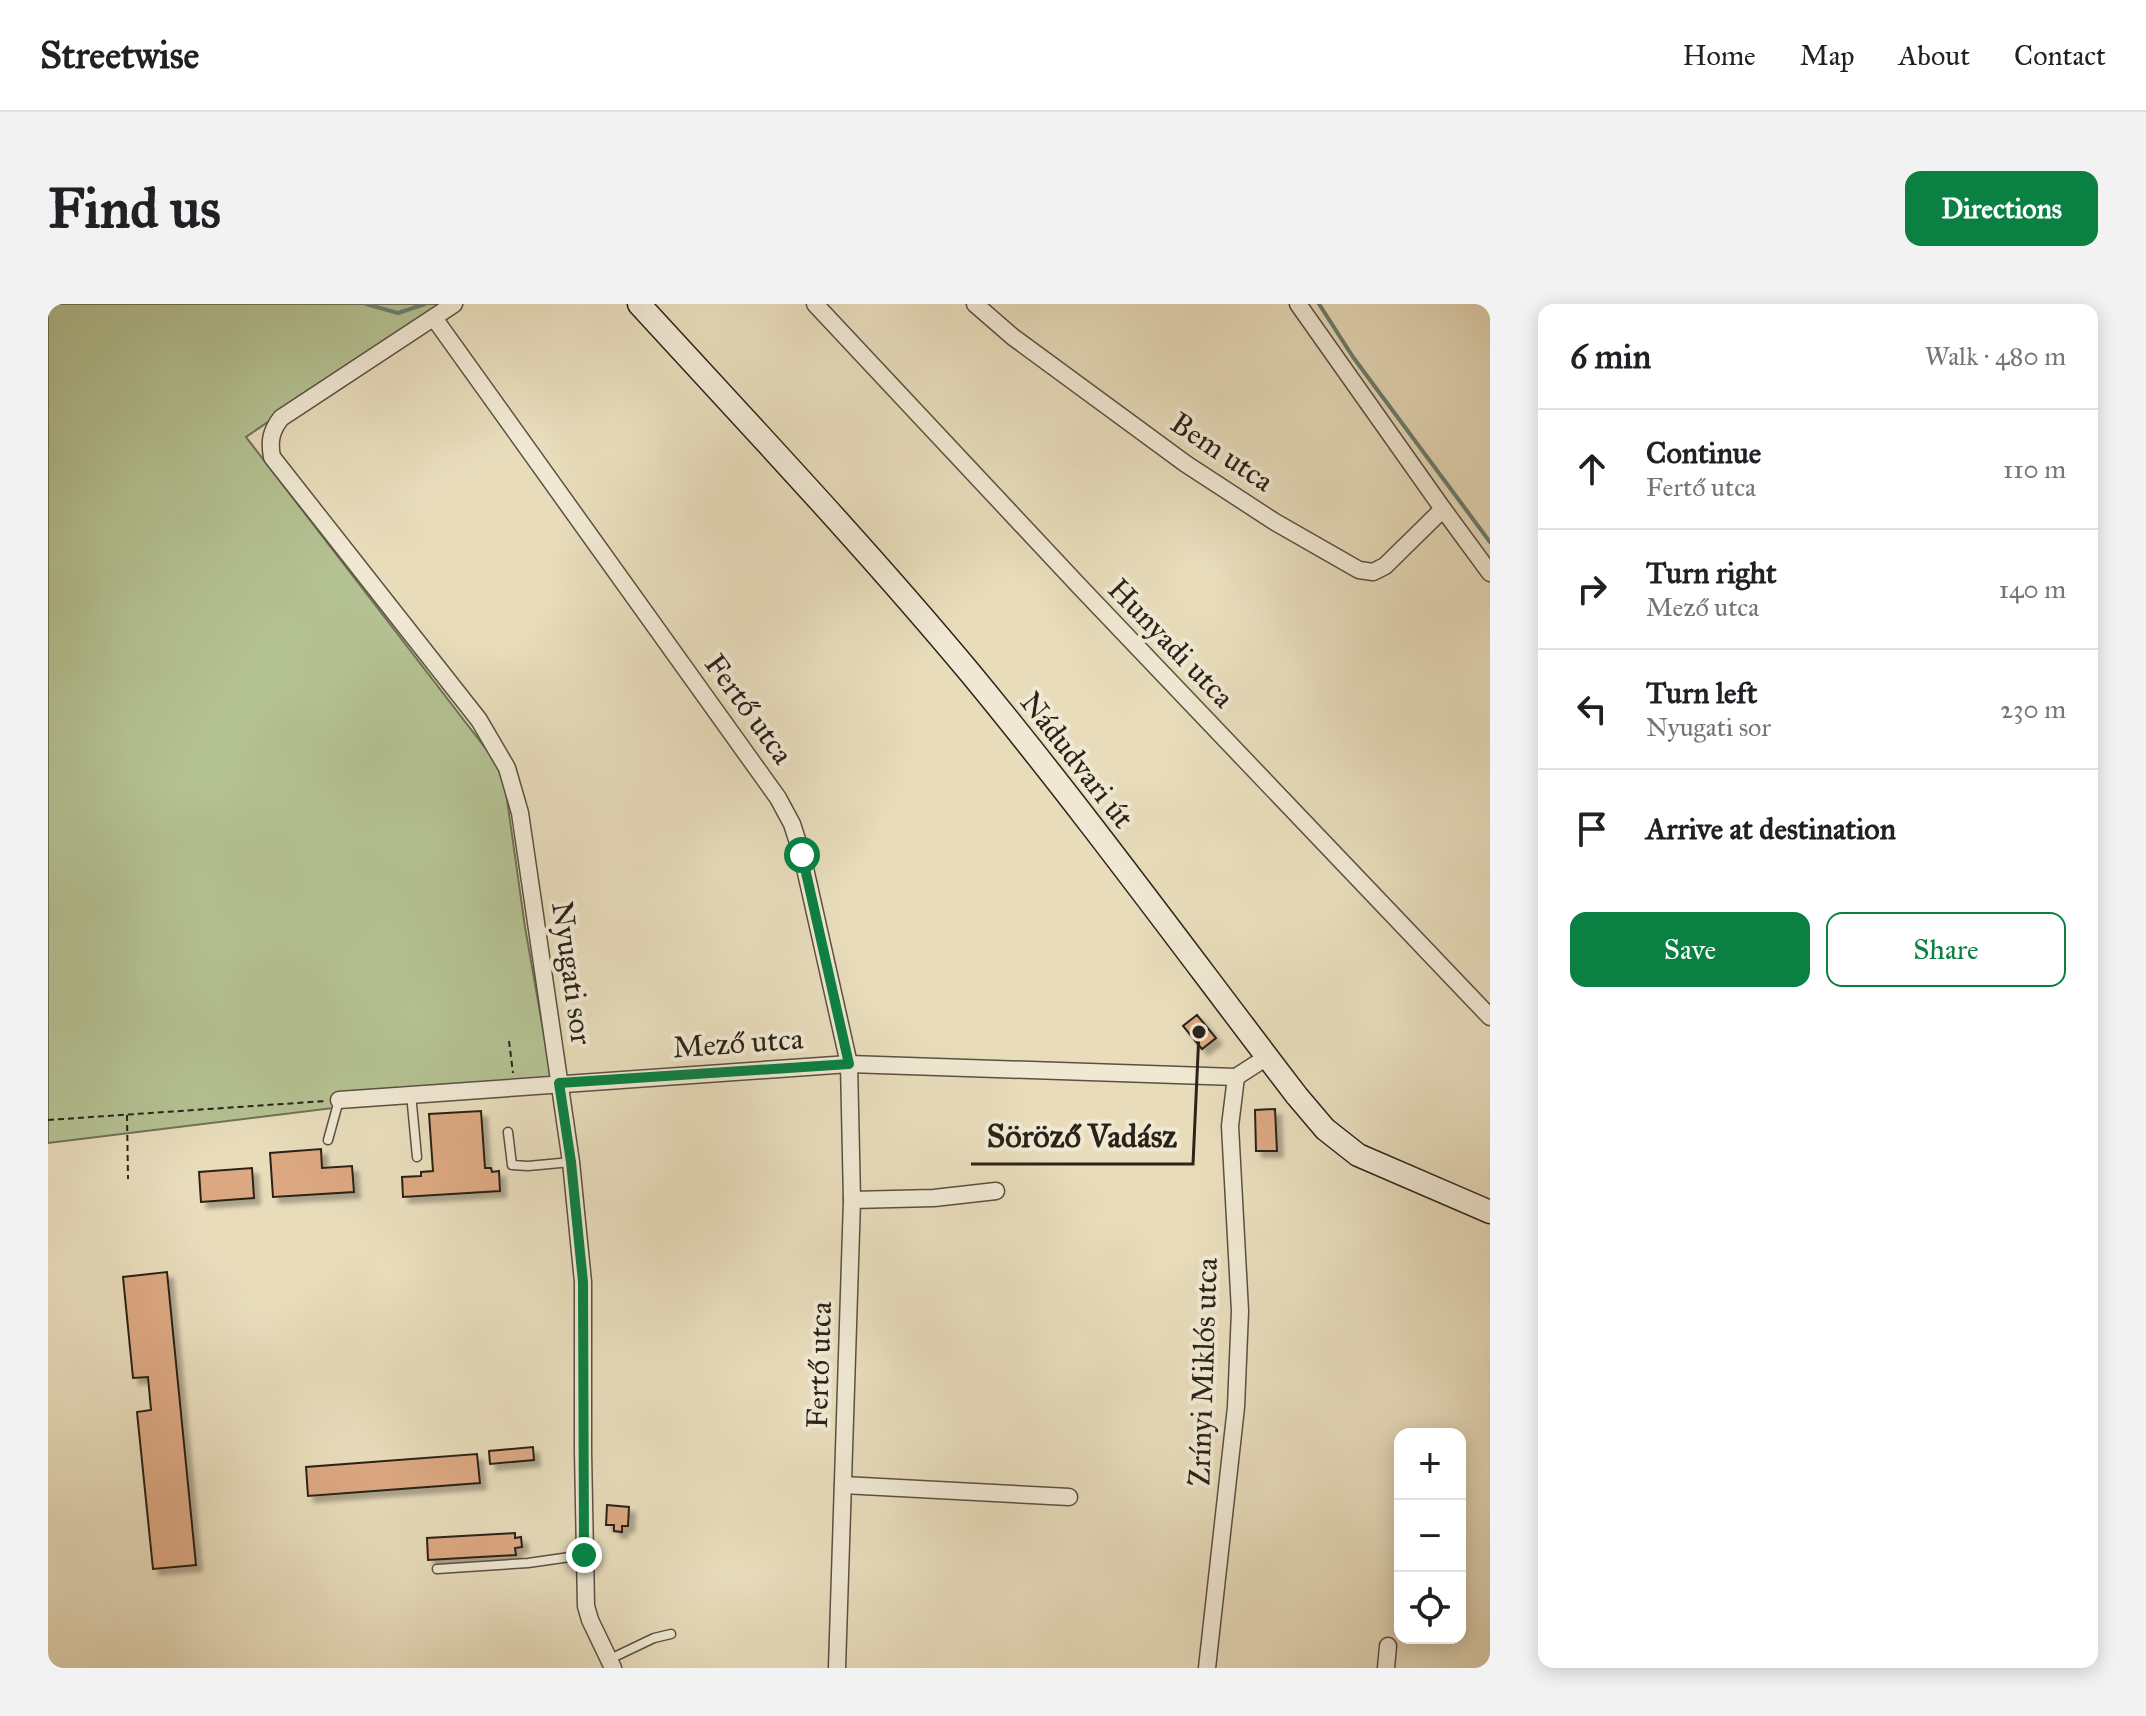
<!DOCTYPE html>
<meta charset="utf-8">
<style>
:root{--surface:#fff;--page:#f2f2f2;--text:#202124;--muted:#757577;--line:#e0e0e0;--accent:#0b8043}
body{margin:0;font-family:"IM FELL Great Primer",serif;background:var(--page);color:var(--text)}
.controls{position:absolute;right:24px;bottom:24px;display:grid;overflow:hidden;border-radius:16px;box-shadow:0 4px 20px #0003}
.controls button{width:72px;height:72px;display:grid;place-items:center;padding:0;border:0;border-bottom:2px solid var(--line);background:var(--surface);color:var(--text);font:40px sans-serif}
.stop{position:absolute;width:24px;height:24px;margin:-18px;border:6px solid #0b8043;border-radius:50%;background:#fff}
.stop.end{background:#0b8043;border-color:#fff;box-shadow:0 2px 8px #0008}
.list{margin:0;padding:0;list-style:none}
h2{display:flex;justify-content:space-between;align-items:center;height:104px;margin:0;padding:0 32px;font-size:34px}
h2 small{font-size:26px;font-weight:400;color:var(--muted)}
.list li{display:grid;grid-template-columns:52px 1fr auto;gap:24px;align-items:center;box-sizing:border-box;height:120px;padding:0 32px;border-top:2px solid var(--line)}
.list b{display:block;font-size:30px;white-space:nowrap}
.list p{margin:0;font-size:26px;white-space:nowrap;color:var(--muted)}
.list em{font-size:26px;font-style:normal;color:var(--muted)}
.actions{display:flex;gap:16px;padding:24px 32px}
.actions a{flex:1;padding:18px 0;border:2px solid var(--accent);border-radius:16px;text-align:center;font-size:28px;color:var(--accent)}
.actions .main{background:var(--accent);color:#fff}
.icon{flex:none;width:44px;height:44px;fill:none;stroke:currentColor;stroke-width:2;stroke-linecap:round;stroke-linejoin:round}
.map{position:relative;flex:none;width:1442px;height:1364px;overflow:hidden;border-radius:16px}
header{display:flex;align-items:center;gap:48px;box-sizing:border-box;height:112px;padding:0 40px;background:var(--surface);border-bottom:2px solid var(--line)}
header strong{font-size:38px}
nav{display:flex;gap:44px;margin-inline-start:auto;font-size:28px}
.intro{display:flex;align-items:center;justify-content:space-between;box-sizing:border-box;height:192px;padding:0 48px}
h1{margin:0;font-size:56px}
.button{padding:20px 36px;border-radius:16px;background:var(--accent);color:#fff;font-size:28px;font-weight:700}
main{display:flex;gap:48px;padding:0 48px}
aside{flex:1;background:var(--surface);border-radius:16px;box-shadow:0 4px 20px #0003}
.map>svg:first-child{display:block}
</style>
<header>
<strong>Streetwise</strong>
<nav><a>Home</a><a>Map</a><a>About</a><a>Contact</a></nav>
</header>
<div class="intro"><h1>Find us</h1><a class="button">Directions</a></div>
<main>
<div class="map">
<svg width="1442" height="1364" viewBox="0 0 1442 1364">
<defs>
<filter id="shadow"><feDropShadow dx="6" dy="6" stdDeviation="2" flood-color="#0004"/></filter>
</defs>
<rect width="100%" height="100%" fill="#e8dcbb"/>
<filter id="stains"><feTurbulence type="fractalNoise" baseFrequency=".0025" numOctaves="4"/><feColorMatrix values="0 0 0 0 .2 0 0 0 0 .09 0 0 0 0 .02 0 0 0 .5 -.17"/></filter>
<radialGradient id="worn" r=".72"><stop offset=".6" stop-color="#630" stop-opacity="0"/><stop offset="1" stop-color="#630" stop-opacity=".3"/></radialGradient>
<!-- green -->
<polygon fill="#b4c192" stroke="#707256" stroke-width="2" points="0,0 392,0 198,133 455,467 477,623 504,777 0,839"/>
<g fill="none" stroke-linecap="round" stroke-linejoin="round">
<!-- stream -->
<g stroke="#6c7f71" stroke-width="4">
<polyline points="318,0 350,9 377,0"/>
<polyline points="1271,0 1305,53 1442,238"/>
</g>
</g>
<!-- building -->
<g fill="#dca882" stroke="#2b2319" stroke-width="2" filter="url(#shadow)">
<polygon points="1149,711 1168,734 1154,745 1135,722"/>
<polygon points="1227,805 1229,847 1208,847 1207,806"/>
<polygon points="433,807 437,864 443,864 444,868 451,867 452,887 355,893 354,873 373,872 373,868 385,867 381,810"/>
<polygon points="273,845 274,864 304,862 306,888 225,893 222,849"/>
<polygon points="204,864 206,894 153,898 151,868"/>
<polygon points="119,968 148,1261 105,1265 89,1108 103,1106 100,1073 85,1074 75,973"/>
<polygon points="485,1143 486,1156 442,1160 441,1147"/>
<polygon points="429,1150 432,1179 260,1192 258,1163"/>
<polygon points="559,1201 581,1203 580,1222 574,1222 574,1228 566,1227 566,1221 558,1221"/>
<polygon points="467,1229 467,1234 473,1233 474,1243 467,1244 468,1251 380,1256 379,1234"/>
</g>
<g fill="none" stroke-linecap="round" stroke-linejoin="round">
<defs>
<g id="service">
<polyline points="363,790 369,853"/>
<polyline points="460,828 464,861 480,862 523,858"/>
<polyline points="280,836 291,796"/>
<polyline points="389,1265 480,1259 536,1251"/>
<polyline points="562,1355 606,1334 623,1330"/>
</g>
<g id="minor">
<path d="M406,0L233,114C223,127 221,137 224,153L431,416L459,464L472,509L523,858L535,978V1148L538,1302L542,1316L565,1364"/>
<polyline points="767,0 1033,284 1442,713"/>
<polyline points="927,0 965,33 1138,160 1227,218 1311,266 1325,268 1337,262 1395,205"/>
<polyline points="1250,0 1395,205 1442,269"/>
<polyline points="386,14 730,494 744,520 754,551 801,760 804,896 789,1364"/>
<polyline points="1188,773 1219,753"/>
<polyline points="291,796 801,760 1188,773"/>
<polyline points="804,896 886,894 948,887"/>
<polyline points="795,1181 1021,1193"/>
<polyline points="1159,1364 1188,1103 1192,1007 1182,822 1188,773"/>
<polyline points="1338,1364 1340,1342"/>
</g>
<path id="secondary" d="M591,0C703,122 817,243 923,370C1036,507 1141,651 1249,792L1277,825L1310,851L1442,908"/>
</defs>
<!-- service casing -->
<use href="#service" stroke="#5a5142" stroke-width="11"/>
<!-- minor casing -->
<use href="#minor" stroke="#5a5142" stroke-width="19"/>
<!-- secondary casing -->
<use href="#secondary" stroke="#2b2319" stroke-width="25"/>
<!-- path -->
<g stroke="#2b2319" stroke-width="2" stroke-dasharray="6 4" stroke-linecap="butt">
<polyline points="461,737 465,769"/>
<polyline points="79,811 80,875"/>
<polyline points="0,816 278,797"/>
</g>
<!-- service -->
<use href="#service" stroke="#f0e8d3" stroke-width="8"/>
<!-- minor -->
<use href="#minor" stroke="#f0e8d3" stroke-width="16"/>
<!-- secondary -->
<use href="#secondary" stroke="#f0e8d3" stroke-width="22"/>
</g>
<g fill="none" stroke-linecap="round" stroke-linejoin="round">
<!-- route -->
<polyline stroke="#0b8043" stroke-width="10" points="536,1251 535,978 523,858 511,779 801,760 754,551"/>
</g>
<g text-anchor="middle" dominant-baseline="central" stroke-width="8" stroke-linejoin="round" paint-order="stroke">
<!-- street labels -->
<g font-size="30" fill="#2b2319" stroke="#f0e8d3">
<text transform="translate(1174 148) rotate(34)">Bem utca</text>
<text transform="translate(1123 339) rotate(46)">Hunyadi utca</text>
<text transform="translate(701 405) rotate(54)">Fertő utca</text>
<text transform="translate(1029 456) rotate(52)">Nádudvari út</text>
<text transform="translate(524 669) rotate(82)">Nyugati sor</text>
<text transform="translate(690 739) rotate(-4)">Mező utca</text>
<text transform="translate(771 1061) rotate(-88)">Fertő utca</text>
<text transform="translate(1155 1068) rotate(-88)">Zrínyi Miklós utca</text>
</g>
</g>
<!-- callouts -->
<path fill="none" stroke="#2b2319" stroke-width="3" d="M1151 728L1145 860H923"/>
<circle fill="#2b2319" stroke="#f0e8d3" stroke-width="3" cx="1151" cy="728" r="8"/>
<g font-size="32" text-anchor="middle" font-weight="bold" fill="#2b2319" stroke="#f0e8d3" stroke-width="8" stroke-linejoin="round" paint-order="stroke">
<text x="1034" y="843">Söröző Vadász</text>
</g>
<rect width="100%" height="100%" filter="url(#stains)"/>
<rect width="100%" height="100%" fill="url(#worn)"/>
</svg>
<div class="controls">
<button>+</button>
<button>−</button>
<button><svg class="icon" aria-label="locate" viewBox="0 0 24 24"><circle cx="12" cy="12" r="6"/><path d="M12 2v4M12 18v4M2 12h4M18 12h4"/></svg></button>
</div>
<div class="stop" style="left:754px;top:551px"></div>
<div class="stop end" style="left:536px;top:1251px"></div>
</div>
<aside>
<h2>6 min<small>Walk · 480 m</small></h2>
<ul class="list">
<li><svg class="icon" aria-label="ahead" viewBox="0 0 24 24"><path d="M12 20V5M6 11l6-6 6 6"/></svg><div><b>Continue</b><p>Fertő utca</p></div><em>110 m</em></li>
<li><svg class="icon" aria-label="right" viewBox="0 0 24 24"><path d="M7 20v-9h11M14 6l5 5-5 5"/></svg><div><b>Turn right</b><p>Mező utca</p></div><em>140 m</em></li>
<li><svg class="icon" aria-label="left" viewBox="0 0 24 24"><path d="M17 20v-9H6M10 6l-5 5 5 5"/></svg><div><b>Turn left</b><p>Nyugati sor</p></div><em>230 m</em></li>
<li><svg class="icon" aria-label="arrive" viewBox="0 0 24 24"><path d="M6 21V4h12l-3 4 3 4H6"/></svg><div><b>Arrive at destination</b></div></li>
</ul>
<div class="actions"><a class="main">Save</a><a>Share</a></div>
</aside>
</main>
